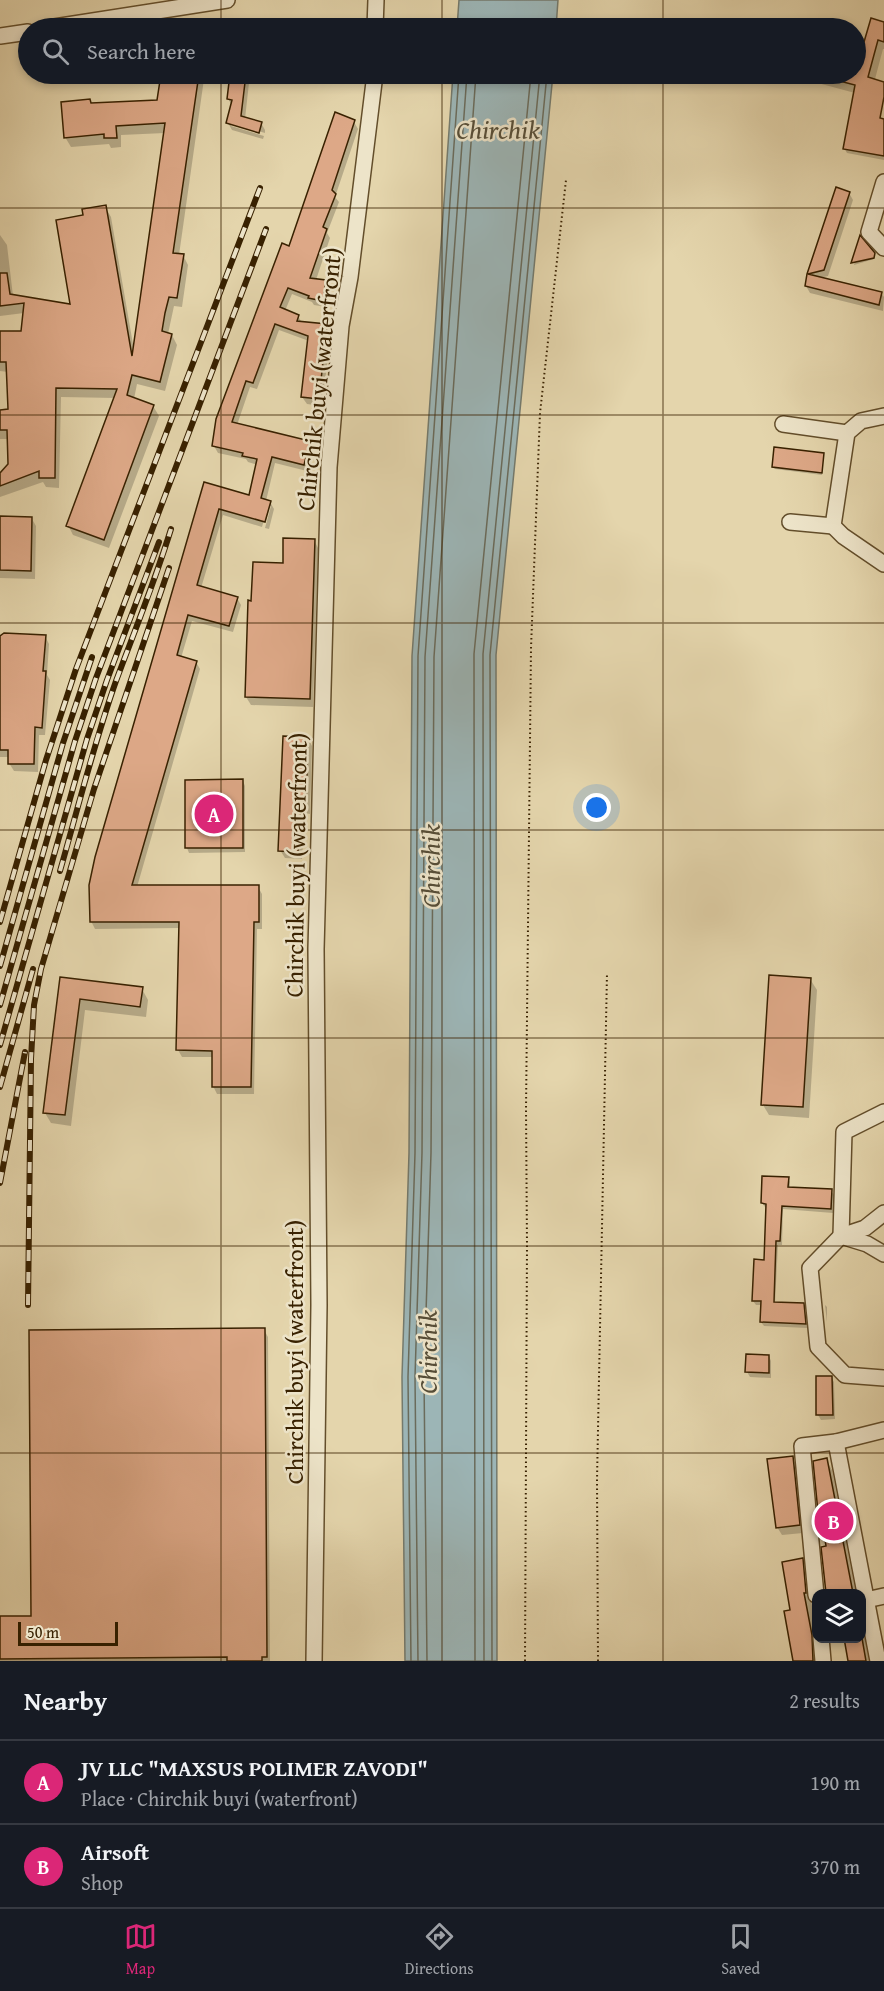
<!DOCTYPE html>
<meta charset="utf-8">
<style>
:root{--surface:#171b24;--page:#20242c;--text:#f1f3f6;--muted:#9ea1a6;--line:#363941;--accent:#db2777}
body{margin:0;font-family:"Gentium Book Plus",serif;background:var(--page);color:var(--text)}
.controls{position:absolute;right:18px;bottom:18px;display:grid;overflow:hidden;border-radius:12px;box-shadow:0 3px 9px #0003}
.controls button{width:54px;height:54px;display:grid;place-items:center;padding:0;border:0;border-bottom:2px solid var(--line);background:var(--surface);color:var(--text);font:30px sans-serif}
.scale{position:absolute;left:18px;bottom:15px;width:100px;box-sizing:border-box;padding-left:6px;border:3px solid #382100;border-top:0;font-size:16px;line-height:21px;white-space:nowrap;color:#382100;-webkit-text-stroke:4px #ede4c9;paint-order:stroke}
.you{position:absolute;left:597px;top:808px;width:21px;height:21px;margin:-15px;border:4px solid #fff;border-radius:50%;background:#1a73e8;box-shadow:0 0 0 9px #1a73e833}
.badge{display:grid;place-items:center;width:39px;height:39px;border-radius:50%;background:var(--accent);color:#fff;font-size:20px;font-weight:700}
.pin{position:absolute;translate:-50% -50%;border:3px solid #fff;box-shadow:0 2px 6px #0006}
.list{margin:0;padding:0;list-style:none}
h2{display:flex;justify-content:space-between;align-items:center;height:78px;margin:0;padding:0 24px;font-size:26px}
h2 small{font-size:20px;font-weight:400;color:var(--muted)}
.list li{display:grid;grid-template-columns:39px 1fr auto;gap:18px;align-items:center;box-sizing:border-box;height:84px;padding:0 24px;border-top:2px solid var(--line)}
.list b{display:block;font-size:22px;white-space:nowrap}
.list p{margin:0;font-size:20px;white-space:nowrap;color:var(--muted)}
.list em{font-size:20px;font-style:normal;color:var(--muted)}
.icon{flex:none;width:33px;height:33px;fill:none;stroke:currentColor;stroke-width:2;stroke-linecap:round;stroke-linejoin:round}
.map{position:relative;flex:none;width:884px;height:1661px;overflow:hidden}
.search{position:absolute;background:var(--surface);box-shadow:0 3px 9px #0003;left:18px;right:18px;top:18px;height:66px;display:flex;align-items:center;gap:15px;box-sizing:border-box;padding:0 21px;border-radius:33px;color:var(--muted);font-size:22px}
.sheet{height:246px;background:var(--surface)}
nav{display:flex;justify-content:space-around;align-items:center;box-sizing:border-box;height:84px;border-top:2px solid var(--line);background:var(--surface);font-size:16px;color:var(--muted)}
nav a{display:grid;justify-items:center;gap:3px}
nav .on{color:var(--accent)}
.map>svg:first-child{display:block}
</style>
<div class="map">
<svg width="884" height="1661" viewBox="0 0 884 1661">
<rect width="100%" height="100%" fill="#e4d5ac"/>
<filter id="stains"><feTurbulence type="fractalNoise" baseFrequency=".00333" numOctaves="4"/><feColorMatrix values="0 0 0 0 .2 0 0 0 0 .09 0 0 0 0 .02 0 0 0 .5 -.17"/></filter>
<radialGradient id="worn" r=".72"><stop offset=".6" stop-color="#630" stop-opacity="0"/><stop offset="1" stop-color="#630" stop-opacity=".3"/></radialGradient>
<!-- water -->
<g fill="#9cb5b6" stroke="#747a6d" stroke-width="1.5">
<polygon points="459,0 558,0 556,28 457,28"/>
<polygon points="453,74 553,74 496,655 497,1661 405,1661 402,1377 409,1153 412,656"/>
</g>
<!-- shadow -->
<g fill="#0003">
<polygon points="884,23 884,49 883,49 862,128 884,151 884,160 847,153 844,148 855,93 814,82 809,74 853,75 856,74 865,43"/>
<polygon points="162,74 201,74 204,79 179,255 183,255 188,265 182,307 174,306 168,334 172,335 177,345 165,391 137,384 134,399 153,406 159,416 109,548 73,535 68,525 115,398 61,397 59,488 46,487 43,482 0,497 0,475 10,465 9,439 0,439 0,411 9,411 8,372 0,371 0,332 22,333 24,313 0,316 0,235 7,245 13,296 72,306 84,217 105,207 111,217 134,350 165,133 121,135 121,147 111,148 109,144 71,147 65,137 92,105 158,101"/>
<polygon points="231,74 250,74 245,119 261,123 265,130 265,133 231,123 231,126 264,136 263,139 232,130 228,123 232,105 228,99"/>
<polygon points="354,122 358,129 335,197 339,202 327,233 330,238 316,280 325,282 329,289 326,307 314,305 312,302 292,294 285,311 298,316 302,323 326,325 331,332 322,406 307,404 302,397 309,341 279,330 257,389 250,387 237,425 309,442 313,449 307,471 275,463 266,501 270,502 274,509 269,529 265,528 271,506 268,506 262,527 223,515 201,588 237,598 241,605 233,632 192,621 181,658 196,662 200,669 137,887 258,887 262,894 262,929 257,929 254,1094 217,1094 213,1086 214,1057 182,1057 178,1050 180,928 95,929 91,921 205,483 250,497 258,465 248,462 246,459 218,453 214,446 290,248"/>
<polygon points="837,189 849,193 853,200 828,276 820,278 881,293 884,297 883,311 810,293 806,286"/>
<polygon points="861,238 875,256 874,259 854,265"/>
<polygon points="823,454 822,475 775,469 773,467"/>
<polygon points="0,518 32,519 36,526 35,579 0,578"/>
<polygon points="314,540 318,548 313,707 251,705 246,697 253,603 284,564"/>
<polygon points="45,636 49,644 47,675 50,680 45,735 39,735 38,772 14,771 9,763 9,757 0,757 0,637"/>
<polygon points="308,738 312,746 310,814 305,813 302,859 285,858 280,850"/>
<polygon points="243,781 245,786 245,852 189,853 187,848"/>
<polygon points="62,979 142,989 148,1000 146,1017 85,1010 71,1126 51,1123 45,1113"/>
<polygon points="810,979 817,990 809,1118 769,1115 763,1105"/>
<polygon points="788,1178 790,1182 790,1188 831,1191 834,1195 833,1213 783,1209 782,1245 778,1245 775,1303 803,1304 805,1309 807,1328 764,1326 761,1322 762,1305 756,1305 753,1301 765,1261 768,1207 765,1207 762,1203"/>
<polygon points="825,1305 827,1307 827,1322"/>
<polygon points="264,1330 268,1337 270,1661 0,1661 0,1618 33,1617"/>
<polygon points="769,1356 771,1361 771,1378 750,1377 747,1372"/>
<polygon points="831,1377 834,1382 835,1419 821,1420 818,1415"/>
<polygon points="792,1458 797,1465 803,1533 782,1535 777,1527"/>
<polygon points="826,1460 832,1470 856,1594 827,1594 823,1548 828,1547 825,1529 820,1522 815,1462"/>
<polygon points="802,1560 808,1570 812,1606 816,1605 817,1661 795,1661 792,1611"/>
<polygon points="862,1623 869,1661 850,1661 862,1638"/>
</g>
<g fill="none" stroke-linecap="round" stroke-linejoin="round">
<!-- shore -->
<g stroke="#6a6b5b" stroke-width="1.5">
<polyline points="411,1661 408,1377 415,1153 418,656 459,74"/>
<polyline points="418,1661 415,1377 422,1153 425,657 467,74"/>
<polyline points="427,1661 424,1377 431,1153 434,657 476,74"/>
<polyline points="475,1661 474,654 531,74"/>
<polyline points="484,1661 483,654 540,74"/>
<polyline points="492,1661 490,655 547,74"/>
</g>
</g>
<!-- building -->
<g fill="#dda887" stroke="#382100" stroke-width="1.5">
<polygon points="871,18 884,22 884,42 878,40 868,77 884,82 884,97 880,118 884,119 884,156 843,149 855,85 824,77 825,74 855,74 855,60 860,41 864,42"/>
<polygon points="161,74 199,74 173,253 184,254 177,298 169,297 165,313 162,331 172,334 160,382 132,375 127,395 154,405 104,540 66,526 117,389 56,388 55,478 39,478 39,471 0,486 0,473 8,464 7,430 0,430 0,410 8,409 6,362 0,362 0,331 21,331 24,303 0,306 0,273 7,273 10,294 70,304 56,220 83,215 82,209 106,205 132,356 165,123 116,126 117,138 104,138 104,134 64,138 61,102 90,99 91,103 157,100"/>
<polygon points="230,74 246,74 241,116 262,122 259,133 226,123 232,100 227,99"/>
<polygon points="335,112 355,120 332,190 336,194 323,227 327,229 310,278 326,280 323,301 308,298 309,296 288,288 280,307 299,315 297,321 327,324 319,399 301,397 308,336 275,324 253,383 246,381 232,422 310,441 304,465 272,457 261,498 271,501 265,522 219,509 197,585 238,597 229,626 188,615 177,655 197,661 132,885 259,885 259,922 254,922 251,1087 212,1087 212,1051 176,1050 179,922 90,922 89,885 95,857 204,482 249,495 257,459 242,456 243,453 212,446 216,419 282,243 289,246"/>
<polygon points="836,187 850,192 824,270 808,274 882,292 879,305 805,286 807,274"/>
<polygon points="860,235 875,253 874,258 851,263"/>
<polygon points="774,447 824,453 822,473 772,467"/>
<polygon points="0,516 32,517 31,571 0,570"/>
<polygon points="283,538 315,539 310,699 245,697 248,600 251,601 253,562 283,563"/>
<polygon points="4,633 46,635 43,671 46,671 42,728 35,727 34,764 8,764 8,750 0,750 0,636"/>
<polygon points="283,736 308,737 306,806 301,806 298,852 278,851"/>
<polygon points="243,779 243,848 185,848 185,780"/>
<polygon points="769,975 811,978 803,1107 761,1105"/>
<polygon points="60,977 143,987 140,1007 80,999 65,1115 43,1113"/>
<polygon points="762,1176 789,1177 788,1187 832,1189 831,1209 782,1206 780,1241 776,1241 774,1302 804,1303 806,1324 760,1322 761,1301 752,1301 754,1259 764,1260 766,1204 761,1203"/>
<polygon points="265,1328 267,1657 262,1657 262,1661 227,1661 227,1657 0,1659 0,1616 31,1616 29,1330"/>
<polygon points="746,1354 769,1355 769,1373 745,1372"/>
<polygon points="816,1376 832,1376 833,1415 816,1415"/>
<polygon points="793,1456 800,1525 776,1528 767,1459"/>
<polygon points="827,1458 853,1593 826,1593 821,1547 826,1546 822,1522 819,1522 813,1461"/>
<polygon points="803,1558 806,1593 804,1593 812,1635 813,1661 793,1661 784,1611 790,1610 782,1562"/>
<polygon points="844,1638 862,1638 866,1661 848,1661"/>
</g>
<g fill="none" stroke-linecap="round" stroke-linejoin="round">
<defs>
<g id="minor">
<polyline points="48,28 227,0"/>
<polyline points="375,28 376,0"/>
<polyline points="0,36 28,32"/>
<polyline points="884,182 869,232 884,248"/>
<polyline points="884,416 861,421 847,433 833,526 843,536 884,564"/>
<polyline points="783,424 847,433"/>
<polyline points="790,522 833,526"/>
<polyline points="884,1213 865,1228 841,1236 810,1268 818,1347 845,1375 884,1378"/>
<polyline points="841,1236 844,1132 884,1112"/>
<polyline points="841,1236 867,1244 884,1254"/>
<polyline points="836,1442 878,1661"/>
<polyline points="816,1595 802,1446 836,1442 884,1430"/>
<polyline points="866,1600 884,1596"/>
<polyline points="821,1638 823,1661"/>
<polyline points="314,1661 319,1305 316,949 329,467 341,326 350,277 375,74"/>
</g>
</defs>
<!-- minor casing -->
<use href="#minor" stroke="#634e2b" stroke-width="18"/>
<!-- path -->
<g stroke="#382100" stroke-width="2" stroke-dasharray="1.5 3" stroke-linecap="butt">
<polyline points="525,1661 527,1245 526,1109 531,648 540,413 566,180"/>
<polyline points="598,1661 597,1480 607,973"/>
</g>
<!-- minor -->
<use href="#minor" stroke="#ede4c9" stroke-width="15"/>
<defs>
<g id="rail">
<path d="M60,871C78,808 94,743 116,681C135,630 155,581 171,529"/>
<polyline points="0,922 46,760 76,669 260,188"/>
<polyline points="0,966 63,743 92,657"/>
<polyline points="0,1005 75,741 96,678 266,229"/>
<polyline points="0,1045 87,739 107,680 159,542"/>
<polyline points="0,1087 33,969"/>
<polyline points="0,1183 25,1052"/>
<polyline points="28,1305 31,1059 34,1005 41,969 94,789 169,568"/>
</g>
</defs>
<!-- rail casing -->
<use href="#rail" stroke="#382100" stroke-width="6"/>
<!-- rail -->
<use href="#rail" stroke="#ede4c9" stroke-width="4" stroke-dasharray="11" stroke-linecap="butt"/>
</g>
<!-- grid -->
<path fill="none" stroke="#382100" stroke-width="1.5" stroke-opacity="0.55" d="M221,0V28M442,0V28M663,0V28M221,74V1661M442,74V1661M663,74V1661M0,208H884M0,415H884M0,623H884M0,830H884M0,1038H884M0,1246H884M0,1453H884"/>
<g text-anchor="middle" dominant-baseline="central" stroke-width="5" stroke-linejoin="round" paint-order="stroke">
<!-- street labels -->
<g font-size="24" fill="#382100" stroke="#ede4c9">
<text transform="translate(319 379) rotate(-84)">Chirchik buyi (waterfront)</text>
<text transform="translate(296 865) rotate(-89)">Chirchik buyi (waterfront)</text>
<text transform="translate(294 1352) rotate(-90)">Chirchik buyi (waterfront)</text>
</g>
<!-- water labels -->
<g font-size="26" font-style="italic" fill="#564d37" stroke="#ede4c9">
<text x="498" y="129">Chirchik</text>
<text transform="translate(430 866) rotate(-90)">Chirchik</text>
<text transform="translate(427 1352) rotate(-90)">Chirchik</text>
</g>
</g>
<rect width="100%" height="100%" filter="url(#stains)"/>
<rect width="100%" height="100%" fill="url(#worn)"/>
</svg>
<div class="controls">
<button><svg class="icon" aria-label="layers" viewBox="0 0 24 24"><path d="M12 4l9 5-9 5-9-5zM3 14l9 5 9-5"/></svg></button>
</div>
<div class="scale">50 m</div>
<div class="you"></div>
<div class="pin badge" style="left:214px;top:814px">A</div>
<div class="pin badge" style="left:834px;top:1521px">B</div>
<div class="search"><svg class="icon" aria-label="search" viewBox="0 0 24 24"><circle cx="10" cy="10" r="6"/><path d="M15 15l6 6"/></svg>Search here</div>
</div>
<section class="sheet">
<h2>Nearby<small>2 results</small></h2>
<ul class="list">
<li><span class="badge">A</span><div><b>JV LLC &quot;MAXSUS POLIMER ZAVODI&quot;</b><p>Place · Chirchik buyi (waterfront)</p></div><em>190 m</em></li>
<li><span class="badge">B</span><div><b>Airsoft</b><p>Shop</p></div><em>370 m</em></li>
</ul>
</section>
<nav>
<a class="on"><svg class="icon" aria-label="map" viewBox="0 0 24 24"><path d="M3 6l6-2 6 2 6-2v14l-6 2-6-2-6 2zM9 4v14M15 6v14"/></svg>Map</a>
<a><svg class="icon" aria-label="directions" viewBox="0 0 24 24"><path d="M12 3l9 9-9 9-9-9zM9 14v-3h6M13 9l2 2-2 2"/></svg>Directions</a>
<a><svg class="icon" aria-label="saved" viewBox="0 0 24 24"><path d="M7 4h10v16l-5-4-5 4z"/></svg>Saved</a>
</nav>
